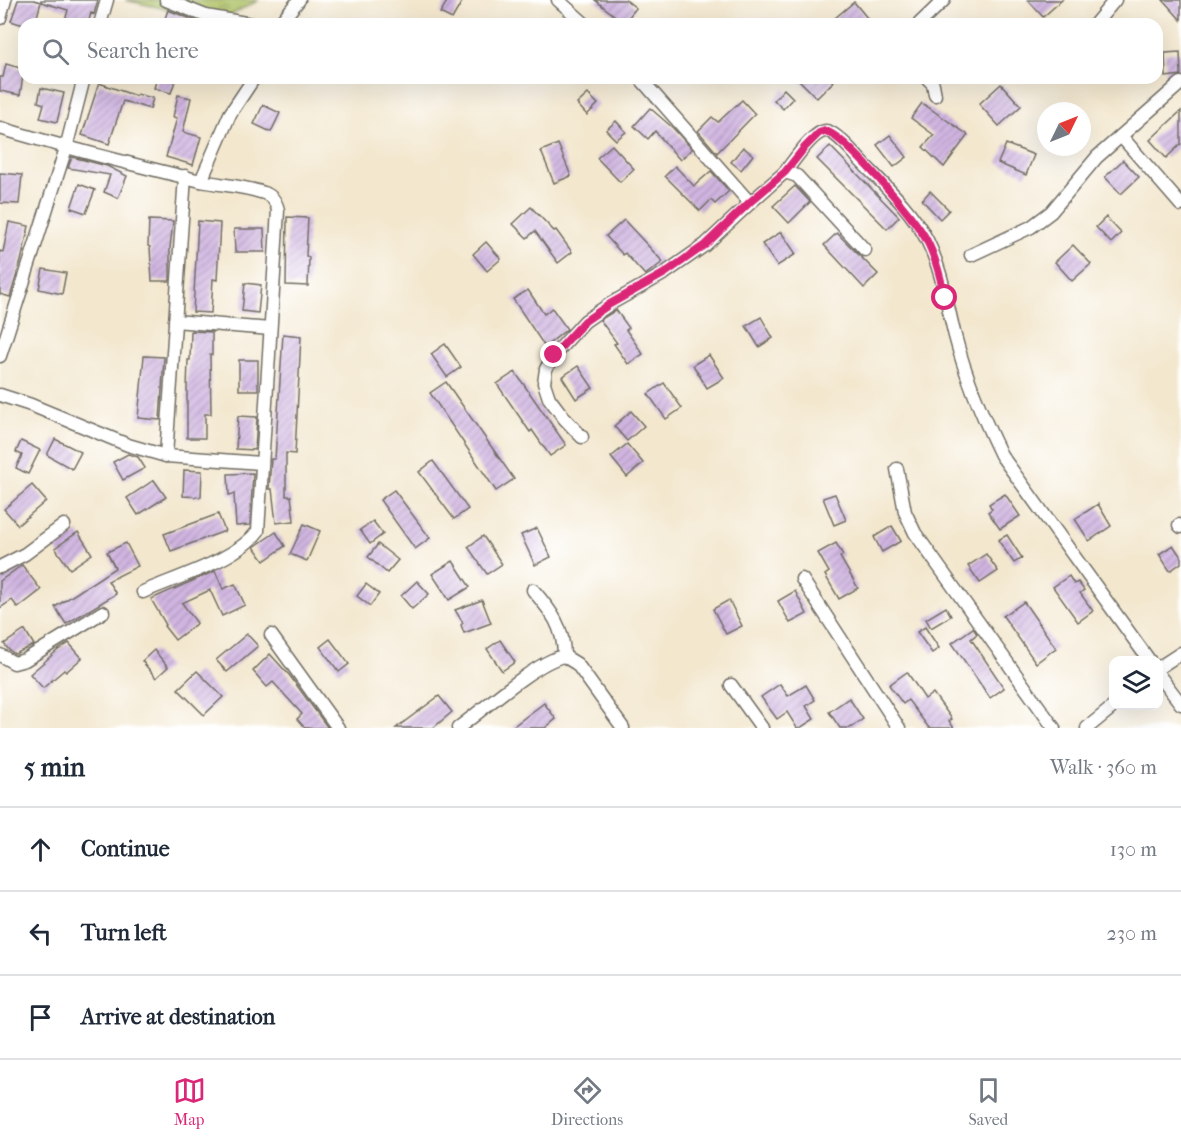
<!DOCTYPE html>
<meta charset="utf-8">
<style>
:root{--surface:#fff;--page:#f6f6f7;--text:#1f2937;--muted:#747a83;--line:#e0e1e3;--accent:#db2777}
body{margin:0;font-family:"IM FELL French Canon",serif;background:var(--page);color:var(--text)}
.controls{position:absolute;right:18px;bottom:18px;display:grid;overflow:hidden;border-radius:12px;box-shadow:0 6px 24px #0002}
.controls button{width:54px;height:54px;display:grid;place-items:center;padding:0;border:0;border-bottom:2px solid var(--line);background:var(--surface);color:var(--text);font:30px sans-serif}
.compass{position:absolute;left:1037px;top:102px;width:54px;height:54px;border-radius:50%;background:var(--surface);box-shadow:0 6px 24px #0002;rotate:47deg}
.stop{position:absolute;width:18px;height:18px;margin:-14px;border:4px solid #db2777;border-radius:50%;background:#fff}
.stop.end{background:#db2777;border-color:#fff;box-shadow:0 2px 6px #0008}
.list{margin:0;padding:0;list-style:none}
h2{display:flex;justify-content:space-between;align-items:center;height:78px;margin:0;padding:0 24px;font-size:26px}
h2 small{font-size:20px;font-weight:400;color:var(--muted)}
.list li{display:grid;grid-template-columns:39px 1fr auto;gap:18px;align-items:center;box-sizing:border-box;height:84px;padding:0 24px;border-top:2px solid var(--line)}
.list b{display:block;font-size:22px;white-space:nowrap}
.list em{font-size:20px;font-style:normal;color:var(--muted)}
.icon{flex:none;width:33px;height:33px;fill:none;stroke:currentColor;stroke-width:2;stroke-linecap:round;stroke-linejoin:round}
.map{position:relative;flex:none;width:1181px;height:728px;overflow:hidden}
.search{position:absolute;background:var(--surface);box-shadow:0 6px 24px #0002;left:18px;right:18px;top:18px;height:66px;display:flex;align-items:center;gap:15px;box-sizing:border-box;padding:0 21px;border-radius:18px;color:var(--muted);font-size:22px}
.sheet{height:330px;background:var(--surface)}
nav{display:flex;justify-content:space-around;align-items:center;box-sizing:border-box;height:84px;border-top:2px solid var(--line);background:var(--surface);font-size:16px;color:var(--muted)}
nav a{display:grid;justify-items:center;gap:3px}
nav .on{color:var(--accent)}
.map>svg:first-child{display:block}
</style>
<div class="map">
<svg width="1181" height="728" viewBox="0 0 1181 728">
<defs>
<pattern id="grass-tufts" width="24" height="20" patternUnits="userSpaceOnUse" patternTransform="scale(1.5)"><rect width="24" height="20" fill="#afc266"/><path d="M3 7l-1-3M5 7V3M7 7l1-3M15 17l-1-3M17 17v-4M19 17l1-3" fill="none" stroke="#8f9e54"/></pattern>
<pattern id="building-hatch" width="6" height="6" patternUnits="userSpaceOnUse" patternTransform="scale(1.5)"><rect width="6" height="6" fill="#d1b6e2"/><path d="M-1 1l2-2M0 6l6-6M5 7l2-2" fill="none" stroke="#aa94b7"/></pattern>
</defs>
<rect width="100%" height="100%" fill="#fff"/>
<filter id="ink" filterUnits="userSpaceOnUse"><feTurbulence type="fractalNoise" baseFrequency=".0167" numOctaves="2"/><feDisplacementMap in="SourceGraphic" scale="12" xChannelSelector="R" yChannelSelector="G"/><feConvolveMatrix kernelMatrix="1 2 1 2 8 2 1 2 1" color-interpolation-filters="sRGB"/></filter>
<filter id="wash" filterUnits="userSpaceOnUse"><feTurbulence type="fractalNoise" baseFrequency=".008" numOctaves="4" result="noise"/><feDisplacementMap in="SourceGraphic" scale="24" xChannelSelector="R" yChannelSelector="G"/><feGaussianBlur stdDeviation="1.35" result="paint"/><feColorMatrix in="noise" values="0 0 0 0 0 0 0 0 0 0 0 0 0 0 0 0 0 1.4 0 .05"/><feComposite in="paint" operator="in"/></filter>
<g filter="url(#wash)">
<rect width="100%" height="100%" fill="#f3e7ce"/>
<!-- grass -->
<polygon fill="url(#grass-tufts)" stroke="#6d7648" stroke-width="1.5" points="125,0 259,0 220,21"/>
<g id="blocks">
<!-- building -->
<g fill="url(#building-hatch)">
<polygon points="18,0 34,0 41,2 41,0 98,0 94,14 91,13 88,24 64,24 68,10 41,2 35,24 20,24 11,21"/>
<polygon points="448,0 463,0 452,19 440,13"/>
<polygon points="595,0 626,0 636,8 624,23"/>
<polygon points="1028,0 1062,0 1043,17"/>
<polygon points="1163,0 1181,0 1181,20"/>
<polygon points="854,2 868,19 863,24 841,24 835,18"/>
<polygon points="168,10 196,21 195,24 163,24"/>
<polygon points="1180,52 1181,75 1166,77 1165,53"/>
<polygon points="6,64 24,69 20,95 0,91 0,77 3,77"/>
<polygon points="157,78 176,78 171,93 154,88"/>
<polygon points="797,78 829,78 833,82 817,98"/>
<polygon points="99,83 136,96 137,94 153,98 150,109 123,101 109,144 82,135"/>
<polygon points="1001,84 1021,106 999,126 979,104"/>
<polygon points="41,88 64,93 57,122 40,118 44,104 38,102"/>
<polygon points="784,89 793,98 783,109 774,100"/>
<polygon points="588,94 598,104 587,115 577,104"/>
<polygon points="178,95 191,98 183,132 201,137 193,165 166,157 177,118 173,117"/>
<polygon points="742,100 755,114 717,153 698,131 712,117 718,122"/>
<polygon points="922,103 968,135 944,167 923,147 934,135 911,118"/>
<polygon points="263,105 280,113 271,132 254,124"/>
<polygon points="650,108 673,128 692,149 680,160 655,131 648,139 634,126"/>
<polygon points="1181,111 1181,144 1166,158 1150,140"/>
<polygon points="616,121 626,132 616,140 606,130"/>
<polygon points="890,135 907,157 894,167 877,145"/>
<polygon points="558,144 571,176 554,183 541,151"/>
<polygon points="1006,144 1034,155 1026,175 998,163"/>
<polygon points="612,145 634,169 620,182 597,158"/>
<polygon points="830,146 899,217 887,229 817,159"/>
<polygon points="743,147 753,155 741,170 731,162"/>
<polygon points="72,157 107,166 127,176 118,198 104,192 110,175 68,168"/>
<polygon points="1123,160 1139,177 1121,194 1105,177"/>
<polygon points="675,166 694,186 711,171 729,191 715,204 711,200 700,211 665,176"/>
<polygon points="0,173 22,175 19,204 0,203"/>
<polygon points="79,184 95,190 86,213 71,208"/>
<polygon points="795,186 810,202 789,223 773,206"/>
<polygon points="930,191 949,210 940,219 922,200"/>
<polygon points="531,207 554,231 556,230 572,252 558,263 535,231 527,238 513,224"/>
<polygon points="287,217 308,218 306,256 309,257 308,286 286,285"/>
<polygon points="1106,217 1121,233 1111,243 1096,227"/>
<polygon points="149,220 173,221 170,248 170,281 152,281 150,247 148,246"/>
<polygon points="624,220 663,262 645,275 625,253 623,255 606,236"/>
<polygon points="198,221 220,223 217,280 213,279 211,313 193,312"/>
<polygon points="9,222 29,226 21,261 10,297 0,294 0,251 3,252"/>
<polygon points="234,229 264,229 265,252 235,252"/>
<polygon points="781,232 796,254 777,266 762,244"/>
<polygon points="837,233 878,274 864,288 824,245"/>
<polygon points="486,242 501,259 487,271 473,254"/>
<polygon points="1073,245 1091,264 1072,281 1055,262"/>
<polygon points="43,269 66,273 62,294 39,289"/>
<polygon points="245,283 261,285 258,313 242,311"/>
<polygon points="528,290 544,314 552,308 567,329 545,347 513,299"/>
<polygon points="616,310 629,328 626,330 643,354 628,364 614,344 617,343 600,320"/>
<polygon points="761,317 773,338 759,347 746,326"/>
<polygon points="191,331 212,332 212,355 210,355 211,414 205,414 205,438 187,438 187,388 188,360 190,360"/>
<polygon points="283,334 301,336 295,454 286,453 286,496 291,496 294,521 276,523 272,489 269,489 271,459 275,459"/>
<polygon points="445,344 461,367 447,377 431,354"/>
<polygon points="709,355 724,378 707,388 693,365"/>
<polygon points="144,356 164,357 160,420 138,418"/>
<rect x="239" y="360" width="19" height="30"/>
<polygon points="578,366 593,388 576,399 562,377"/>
<polygon points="515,372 566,445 550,456 532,430 530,432 497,384"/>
<polygon points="446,382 514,479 496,491 430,393"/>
<polygon points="664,383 682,408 666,419 648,394"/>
<polygon points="631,411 644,426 627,441 614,426"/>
<polygon points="238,416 257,417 255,450 236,449"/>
<polygon points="55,439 81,452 72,469 47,455"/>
<polygon points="21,441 40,450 28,474 16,468 22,455 16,452"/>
<polygon points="627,444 643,463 627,477 611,457"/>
<polygon points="128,454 138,457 145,468 123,480 113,462"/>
<polygon points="433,461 468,509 454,519 419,472"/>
<polygon points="184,470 202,471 201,497 183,496"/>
<polygon points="253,473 250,525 236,526 234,494 229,495 228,474"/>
<polygon points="154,480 166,497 138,515 127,498"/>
<polygon points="32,485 46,501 18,525 4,509"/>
<polygon points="394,490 430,538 415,549 380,500"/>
<polygon points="835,494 846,520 834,525 823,498"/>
<polygon points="1005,494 1020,516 1000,529 988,512 992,509 989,504"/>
<polygon points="1098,504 1111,526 1089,541 1075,519"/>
<polygon points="218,514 225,531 171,551 164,534"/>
<polygon points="373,521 383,534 370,544 360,530"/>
<polygon points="304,524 320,531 307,561 290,554"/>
<polygon points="892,526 901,541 882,552 874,537"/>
<polygon points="537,528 551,557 535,565 521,535"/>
<polygon points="78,532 92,554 70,569 55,548"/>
<polygon points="276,532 285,546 264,561 254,547"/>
<polygon points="1007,535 1022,558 1014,563 998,540"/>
<polygon points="483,536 502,564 487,574 468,547"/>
<polygon points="126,543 138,566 108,581 116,594 66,624 55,607 115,568 107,552"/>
<polygon points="836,543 843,555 840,557 858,588 839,599 825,575 829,572 818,553"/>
<polygon points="378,544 398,560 387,573 368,557"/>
<polygon points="1173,545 1181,557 1181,563 1170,571 1159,554"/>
<polygon points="986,554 998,571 980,583 968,566"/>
<polygon points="453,561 470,587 449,600 432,574"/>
<polygon points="22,565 41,590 18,608 12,600 0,608 0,581"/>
<polygon points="215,571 223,589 235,584 245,605 222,616 210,590 182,603 197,623 175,640 164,626 166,625 151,599"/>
<polygon points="1069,576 1074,584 1078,582 1084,590 1080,593 1093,611 1078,622 1053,587"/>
<polygon points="417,581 429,594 412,609 401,596"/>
<polygon points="366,584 379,594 370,606 357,596"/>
<polygon points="795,591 807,614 790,623 778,601"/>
<polygon points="482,600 491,623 464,633 461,625 463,623 455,610"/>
<polygon points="729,600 742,626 726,634 713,609"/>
<polygon points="1024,602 1056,648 1036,663 1003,616"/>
<polygon points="946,607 951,616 931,628 926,619"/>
<polygon points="925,627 939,648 932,653 917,632"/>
<polygon points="973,628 977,634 971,639 1004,688 990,698 952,643"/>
<polygon points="25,630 34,645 15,654 9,650 4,644"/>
<polygon points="247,634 258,646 227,672 216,660"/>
<polygon points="330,639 349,664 339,672 320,647"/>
<polygon points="500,640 515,662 502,671 487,649"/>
<polygon points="69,643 82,658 66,672 64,670 43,688 30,674 58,650"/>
<polygon points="154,650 168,667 156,678 142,661"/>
<polygon points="270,654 290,676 328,728 305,728 297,719 302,714 273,682 267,687 253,671"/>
<polygon points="197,671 223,697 204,715 178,689"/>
<polygon points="907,672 925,699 933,693 952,719 949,721 954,728 929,728 908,700 903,704 889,685"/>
<polygon points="780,684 788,696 806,685 815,700 806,706 814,719 800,728 797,728 787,712 777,719 761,697"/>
<polygon points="439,696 452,712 433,728 396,728"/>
<polygon points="849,698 863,719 850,728 840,728 829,712"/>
<polygon points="544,703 556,719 545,728 511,728"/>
</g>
</g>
</g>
<g filter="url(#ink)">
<use href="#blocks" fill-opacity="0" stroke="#716d64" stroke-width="1.5"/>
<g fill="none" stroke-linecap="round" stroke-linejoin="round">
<defs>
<g id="street">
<polyline points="166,0 206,16 251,24"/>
<polyline points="558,0 585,24"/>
<polyline points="0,18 5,0"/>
<polyline points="100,24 107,0"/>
<polyline points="279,24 299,0"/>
<polyline points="919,24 944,0"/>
<polyline points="1095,24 1115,0"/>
<polyline points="640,78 750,203"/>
<polyline points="927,78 933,84 935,95"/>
<path d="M0,128C66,148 134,165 201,181C222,185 244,186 264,193C273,196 276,202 278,210L258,531C236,560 177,577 143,592"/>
<polyline points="1121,136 1181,205"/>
<path d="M785,172C793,162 813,131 826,131C835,131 854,153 860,160C884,185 911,209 927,240C942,270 947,305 955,336C966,378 982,416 1001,455L1149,660"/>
<polyline points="201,181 230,114 254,78"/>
<polyline points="971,255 1031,227 1051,212 1097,157 1181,83"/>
<polyline points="175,321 270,329"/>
<polyline points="0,356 66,148 84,78"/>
<polyline points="0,395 31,405 128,445 166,456 261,463"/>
<polyline points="582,437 564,418 549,398 544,383 546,369 554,355 585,321 610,304 665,273 705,245 750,203 785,172 797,176 865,250"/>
<polyline points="166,456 185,176"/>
<polyline points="897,469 905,512 915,533 1054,728"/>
<polyline points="1179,525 1181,527"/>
<polyline points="0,567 25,554 64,525"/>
<polyline points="802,579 899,728"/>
<path d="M533,590C551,611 564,627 564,656"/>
<polyline points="271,635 338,728"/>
<polyline points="0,655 14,663 25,660 103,612"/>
<polyline points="1158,668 1181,653"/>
<polyline points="1158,674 1181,704"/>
<polyline points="731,685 762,728"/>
<path d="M458,728C483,710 537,661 564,656L577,664L623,728"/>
<polyline points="1087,728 1114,706"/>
</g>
</defs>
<!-- street casing -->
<use href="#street" stroke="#716d64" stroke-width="15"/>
<!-- street -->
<use href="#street" stroke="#fff" stroke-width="12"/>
</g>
</g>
<g fill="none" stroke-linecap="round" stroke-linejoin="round" filter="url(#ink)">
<!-- route -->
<path stroke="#db2777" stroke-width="8" d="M554,355L585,321L610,304L665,273L705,245L750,202L785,172L805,147L819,133L825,131C845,135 917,220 927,241C936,258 941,279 945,298"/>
</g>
</svg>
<div class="controls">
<button><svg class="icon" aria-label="layers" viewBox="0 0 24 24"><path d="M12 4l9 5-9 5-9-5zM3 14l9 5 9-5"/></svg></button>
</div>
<svg class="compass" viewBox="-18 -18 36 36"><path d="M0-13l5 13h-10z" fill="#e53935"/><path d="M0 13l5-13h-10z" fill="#747a83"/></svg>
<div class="stop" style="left:945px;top:298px"></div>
<div class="stop end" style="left:554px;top:355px"></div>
<div class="search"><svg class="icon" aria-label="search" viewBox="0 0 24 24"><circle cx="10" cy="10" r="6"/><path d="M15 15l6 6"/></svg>Search here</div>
</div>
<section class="sheet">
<h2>5 min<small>Walk · 360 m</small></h2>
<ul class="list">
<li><svg class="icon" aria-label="ahead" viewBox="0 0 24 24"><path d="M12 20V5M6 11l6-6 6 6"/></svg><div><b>Continue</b></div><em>130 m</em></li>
<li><svg class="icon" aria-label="left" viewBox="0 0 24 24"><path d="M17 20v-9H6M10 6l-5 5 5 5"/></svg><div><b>Turn left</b></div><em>230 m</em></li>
<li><svg class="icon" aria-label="arrive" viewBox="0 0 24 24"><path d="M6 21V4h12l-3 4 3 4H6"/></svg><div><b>Arrive at destination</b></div></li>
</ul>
</section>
<nav>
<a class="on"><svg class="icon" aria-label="map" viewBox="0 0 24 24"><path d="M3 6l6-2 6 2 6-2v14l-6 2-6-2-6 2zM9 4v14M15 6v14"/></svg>Map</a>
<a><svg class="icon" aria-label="directions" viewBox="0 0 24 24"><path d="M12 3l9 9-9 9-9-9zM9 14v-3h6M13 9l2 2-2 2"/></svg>Directions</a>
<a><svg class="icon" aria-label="saved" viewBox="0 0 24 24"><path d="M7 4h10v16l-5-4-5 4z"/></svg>Saved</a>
</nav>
